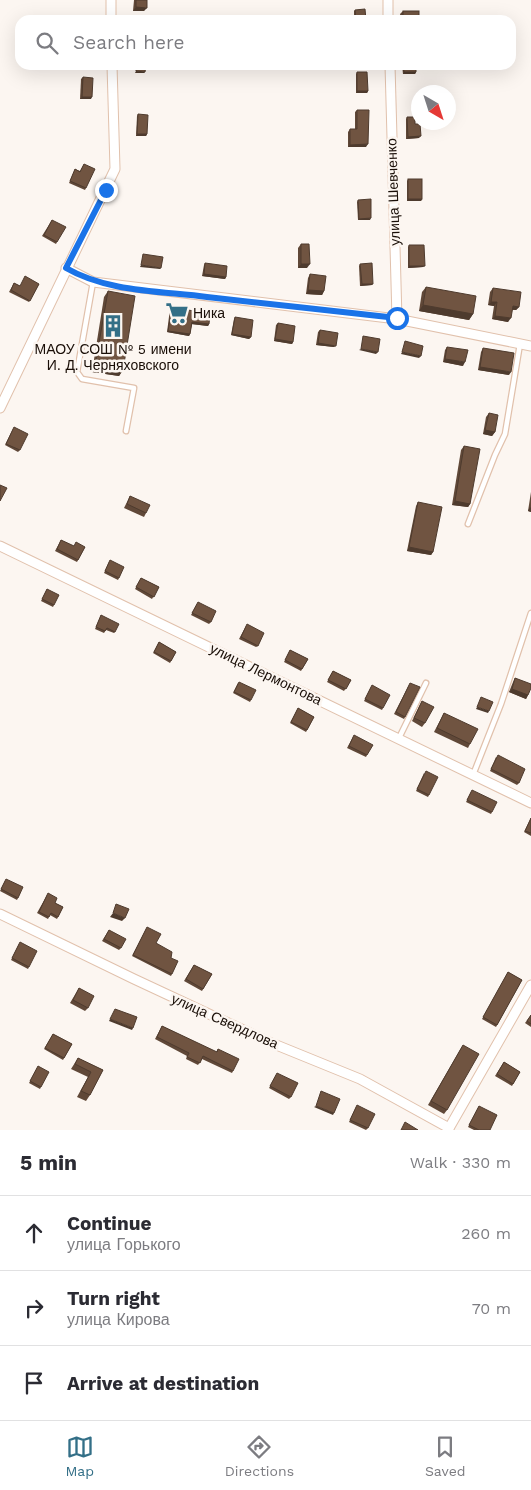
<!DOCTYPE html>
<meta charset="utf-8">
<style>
:root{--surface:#fff;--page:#f7f7f7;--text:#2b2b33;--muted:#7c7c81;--line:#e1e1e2;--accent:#336f87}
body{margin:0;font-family:"Work Sans",sans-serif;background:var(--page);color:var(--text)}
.compass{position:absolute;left:411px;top:85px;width:45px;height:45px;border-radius:50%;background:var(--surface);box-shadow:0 5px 20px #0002;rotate:141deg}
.stop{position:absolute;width:15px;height:15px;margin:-11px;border:4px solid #1a73e8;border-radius:50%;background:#fff}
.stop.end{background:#1a73e8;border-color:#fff;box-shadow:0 1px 5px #0008}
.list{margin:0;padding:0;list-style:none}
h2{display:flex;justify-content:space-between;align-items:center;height:65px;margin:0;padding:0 20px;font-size:21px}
h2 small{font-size:16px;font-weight:400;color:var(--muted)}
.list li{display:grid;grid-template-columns:32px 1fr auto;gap:15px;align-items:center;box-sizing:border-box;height:75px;padding:0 20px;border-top:1px solid var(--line)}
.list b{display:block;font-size:19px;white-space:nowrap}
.list p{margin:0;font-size:16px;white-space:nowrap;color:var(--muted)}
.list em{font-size:16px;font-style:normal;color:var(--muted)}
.icon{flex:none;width:28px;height:28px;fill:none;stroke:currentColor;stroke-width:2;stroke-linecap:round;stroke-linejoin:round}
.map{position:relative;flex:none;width:531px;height:1130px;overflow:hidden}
.search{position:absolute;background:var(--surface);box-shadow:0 5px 20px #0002;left:15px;right:15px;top:15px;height:55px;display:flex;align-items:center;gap:12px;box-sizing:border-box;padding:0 18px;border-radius:15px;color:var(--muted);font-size:19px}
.sheet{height:290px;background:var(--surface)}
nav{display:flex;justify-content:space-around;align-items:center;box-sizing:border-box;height:70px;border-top:1px solid var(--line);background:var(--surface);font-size:14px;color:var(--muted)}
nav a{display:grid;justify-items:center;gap:2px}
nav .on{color:var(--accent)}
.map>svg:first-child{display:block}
</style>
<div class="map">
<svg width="531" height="1130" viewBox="0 0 531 1130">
<rect width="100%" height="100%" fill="#fcf6f1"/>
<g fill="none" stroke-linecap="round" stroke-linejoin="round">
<defs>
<g id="service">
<polyline points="93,282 77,372 82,379 134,388 126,431"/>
<polyline points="468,524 495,455 505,434 520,344"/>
<polyline points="399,738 426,683"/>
<polyline points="473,775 501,704 531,613"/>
</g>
<g id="minor">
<polyline points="111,0 111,20"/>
<polyline points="388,0 388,20"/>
<polyline points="390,65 397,319"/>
<polyline points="66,268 93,282 397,319 531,346"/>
<polyline points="0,408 115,169 112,65"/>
<polyline points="0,546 531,803"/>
<polyline points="0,914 134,979 269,1042 360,1079 449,1128"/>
<polyline points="448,1130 531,985"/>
</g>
</defs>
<!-- service casing -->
<use href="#service" stroke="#e1c1ac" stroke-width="7"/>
<!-- minor casing -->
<use href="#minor" stroke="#e1c1ac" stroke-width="11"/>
<!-- service -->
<use href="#service" stroke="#fff" stroke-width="4.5"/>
<!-- minor -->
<use href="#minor" stroke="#fff" stroke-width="9"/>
</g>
<!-- wall -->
<g fill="#604838">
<polygon points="134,0 147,0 144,11 133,11"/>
<polygon points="355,10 366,20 354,20 354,11"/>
<polygon points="403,11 419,20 401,20 400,14"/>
<polygon points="402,65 416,65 416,72 415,74 403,74"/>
<polygon points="357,72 368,91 367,93 356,93 356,74"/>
<polygon points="83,77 91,99 80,99 81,79"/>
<polygon points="357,110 366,147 348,147 348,132 350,129 355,129 355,112"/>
<polygon points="138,114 147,134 146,136 136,136 137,116"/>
<polygon points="407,117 415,124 419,138 406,139 406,119"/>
<polygon points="84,164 86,188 85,190 69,183 75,169 80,171"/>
<polygon points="408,179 422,199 421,201 407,201 407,181"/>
<polygon points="358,200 370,220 358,220 357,202"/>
<polygon points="52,220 57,242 56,244 42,236"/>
<polygon points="301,244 307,268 298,268 298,248"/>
<polygon points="409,245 423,267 408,268 408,247"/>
<polygon points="205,263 226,277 225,279 202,276 204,265"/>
<polygon points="360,264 372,285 360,286 359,266"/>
<polygon points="310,274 324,291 322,295 306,294 308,278"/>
<polygon points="14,283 20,286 39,284 29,302 9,292"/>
<polygon points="426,287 473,314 469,320 419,311 422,292"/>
<polygon points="493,288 519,307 516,310 512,310 508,322 492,319 494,306 488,305 490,292"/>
<polygon points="108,291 123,370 119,376 92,372 104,297"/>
<polygon points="172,307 209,324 208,326 192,324 190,334 189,336 167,332 170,309"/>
<polygon points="235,317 251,337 249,339 231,335 234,319"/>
<polygon points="278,323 293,342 292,344 274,341 276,325"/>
<polygon points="320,330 334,347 316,345 318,332"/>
<polygon points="447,347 463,366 443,362 445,350"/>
<polygon points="483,348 509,375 478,370 481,352"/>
<polygon points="489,413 495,432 492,436 483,434 486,417"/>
<polygon points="13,429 20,450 18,452 5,445"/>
<polygon points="464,446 470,504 468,507 452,505 461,450"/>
<polygon points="531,492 531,512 528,511"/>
<polygon points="130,496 146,513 144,517 124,508"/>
<polygon points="418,502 433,552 431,555 407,551 416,506"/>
<polygon points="61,540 73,546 85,547 77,562 55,551"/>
<polygon points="109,562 119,578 118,580 104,573"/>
<polygon points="141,578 159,587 152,599 135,589"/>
<polygon points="47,589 54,605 53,607 41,601"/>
<polygon points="197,604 211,622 209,624 191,615"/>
<polygon points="101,615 115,632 114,633 106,630 104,633 95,629"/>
<polygon points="246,626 258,646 256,647 239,639"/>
<polygon points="159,642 176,652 170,663 153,653"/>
<polygon points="290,650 308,659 301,671 284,662"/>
<polygon points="333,671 351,680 344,691 327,682"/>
<polygon points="515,678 528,695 526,699 509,692 513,682"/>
<polygon points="238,683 251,700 250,702 233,693"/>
<polygon points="409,685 405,717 404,719 394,714"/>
<polygon points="371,687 383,708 382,710 364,701"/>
<polygon points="422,701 425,723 422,727 412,721"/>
<polygon points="298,708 314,717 306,732 290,723"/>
<polygon points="444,713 470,744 468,748 434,732"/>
<polygon points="353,737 367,755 366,757 347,748"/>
<polygon points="496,757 519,783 517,785 490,771"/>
<polygon points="424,773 429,795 428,797 416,791"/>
<polygon points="471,792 492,812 491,814 466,802"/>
<polygon points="531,818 531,836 524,832"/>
<polygon points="5,881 18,898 17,900 0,891"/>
<polygon points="47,895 55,903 63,907 57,919 50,915 48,919 37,913"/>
<polygon points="146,929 156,943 171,958 172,974 171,976 132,956"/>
<polygon points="109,930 121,948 119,950 102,941"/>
<polygon points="19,944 29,967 28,969 11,960"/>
<polygon points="194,965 212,974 202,991 184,981"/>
<polygon points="508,972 522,980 496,1027 482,1019"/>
<polygon points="79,988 88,1008 85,1011 70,1003"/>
<polygon points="531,1015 531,1027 525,1023"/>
<polygon points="162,1026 216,1052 218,1049 233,1071 232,1073 202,1059 198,1065 186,1059 187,1056 155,1039"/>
<polygon points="53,1034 72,1044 63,1060 44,1049"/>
<polygon points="463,1045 447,1110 444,1114 428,1105"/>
<polygon points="78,1058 103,1070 90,1095 86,1101 77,1097 88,1077 71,1069"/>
<polygon points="504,1062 520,1072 512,1086 495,1076"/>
<polygon points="37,1068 41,1087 40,1089 29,1083"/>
<polygon points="276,1075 291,1097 289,1099 269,1088"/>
<polygon points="479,1106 490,1130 474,1130 468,1127"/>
<polygon points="356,1107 368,1128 366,1130 349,1122"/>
</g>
<!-- shaded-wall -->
<g fill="#4e3b2e">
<polygon points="136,7 147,8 144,11 133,11"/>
<polygon points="136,71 145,72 144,73 135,73"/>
<polygon points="404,72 416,72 415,74 403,74"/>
<polygon points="357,91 368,91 367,93 356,93"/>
<polygon points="82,97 92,97 91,99 80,99"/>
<polygon points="137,134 147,134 146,136 136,136"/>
<polygon points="421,136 419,138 406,139 408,137"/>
<polygon points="368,144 366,147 348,147 350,145"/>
<polygon points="408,199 422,199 421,201 407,201"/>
<polygon points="371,218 370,220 358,220 359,219"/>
<polygon points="301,264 310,264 307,268 298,268"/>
<polygon points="141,265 161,268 160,269 140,267"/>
<polygon points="409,266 425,266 423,267 408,268"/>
<polygon points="204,274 226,277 225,279 202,276"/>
<polygon points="362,284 373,284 372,285 360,286"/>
<polygon points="308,290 324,291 322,295 306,294"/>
<polygon points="491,302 497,302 494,306 488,305"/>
<polygon points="423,305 473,314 469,320 419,311"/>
<polygon points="513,306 519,307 516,310 510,309"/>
<polygon points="495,316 511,318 508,322 492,319"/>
<polygon points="192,322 209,324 208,326 191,324"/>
<polygon points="168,331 190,334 189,336 167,332"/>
<polygon points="232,334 251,337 249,339 231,335"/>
<polygon points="275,339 293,342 292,344 274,341"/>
<polygon points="318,343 336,346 334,347 316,345"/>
<polygon points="361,349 378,352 376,354 359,350"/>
<polygon points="402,352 421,356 419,358 401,354"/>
<polygon points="445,359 465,362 463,366 443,362"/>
<polygon points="95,366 123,370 119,376 92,372"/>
<polygon points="480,367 511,372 509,375 478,370"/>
<polygon points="485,430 495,432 492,436 483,434"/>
<polygon points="455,501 470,504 468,507 452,505"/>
<polygon points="530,507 531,508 531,512 528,511"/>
<polygon points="409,547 433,552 431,555 407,551"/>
<polygon points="512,689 528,695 526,699 509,692"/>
<polygon points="477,707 489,711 488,713 476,709"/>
<polygon points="113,913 125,918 122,921 110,917"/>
<polygon points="110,1019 133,1028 132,1030 109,1021"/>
<polygon points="316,1106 334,1113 333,1115 314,1107"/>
</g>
<!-- building -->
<g fill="#705441" stroke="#4e3b2e">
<polygon points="136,0 147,0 147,8 136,7"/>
<polygon points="365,9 366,20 356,20 355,10"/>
<rect x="403" y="11" width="16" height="9"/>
<polygon points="136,65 146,65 145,72 136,71"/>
<polygon points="403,65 416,65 416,72 404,72"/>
<polygon points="357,72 367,72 368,91 357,91"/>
<polygon points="83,77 93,78 92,97 82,97"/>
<polygon points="357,110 369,110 368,144 350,145 350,129 357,129"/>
<polygon points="138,114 148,115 147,134 137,134"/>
<polygon points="407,117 415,117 415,124 420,124 421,136 408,137"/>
<polygon points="84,164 95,169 86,188 70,181 75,169 80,172"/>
<rect x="408" y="179" width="14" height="20"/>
<polygon points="371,199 371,218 359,219 358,200"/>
<polygon points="52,220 66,227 57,242 44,235"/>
<polygon points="301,244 309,244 310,264 301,264"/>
<polygon points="409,245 424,245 425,266 409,266"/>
<polygon points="143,254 163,257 161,268 141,265"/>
<polygon points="205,263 227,266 226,277 204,274"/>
<polygon points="372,263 373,284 362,284 360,264"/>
<polygon points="310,274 326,276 324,291 308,290"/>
<polygon points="25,276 39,284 30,301 11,290 14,283 20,286"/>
<polygon points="426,287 476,296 473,314 423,305"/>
<polygon points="493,288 521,292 519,307 513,306 511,318 495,316 497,302 491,302"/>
<polygon points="108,291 135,296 123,370 95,366"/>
<polygon points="172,307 210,314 209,324 192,322 190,334 168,331"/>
<polygon points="235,317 253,320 251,337 232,334"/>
<polygon points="278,323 295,326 293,342 275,339"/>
<polygon points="320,330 338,333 336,346 318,343"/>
<polygon points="363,336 380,339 378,352 361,349"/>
<polygon points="405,341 423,346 421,356 402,352"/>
<polygon points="447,347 468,350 465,362 445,359"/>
<polygon points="483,348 514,353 511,372 480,367"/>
<polygon points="489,413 498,415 495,432 485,430"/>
<polygon points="14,427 28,434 20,450 6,444"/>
<polygon points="464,446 480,449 470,504 455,501"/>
<polygon points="0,485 7,488 0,501"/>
<polygon points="130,496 150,505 146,513 127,504"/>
<polygon points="418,502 442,507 433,552 409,547"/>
<polygon points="61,540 74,546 76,542 85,547 78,560 57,549"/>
<polygon points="110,560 124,567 119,578 105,571"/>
<polygon points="141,578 159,587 154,597 136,587"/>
<polygon points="47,589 59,595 54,605 42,599"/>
<polygon points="198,602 216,611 211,622 192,613"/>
<polygon points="101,615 119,624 115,632 107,628 105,631 96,627"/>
<polygon points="247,624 264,633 258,646 241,637"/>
<polygon points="159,642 176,652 171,661 154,652"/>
<polygon points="290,650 308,659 302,669 285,660"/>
<polygon points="333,671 351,680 346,689 328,680"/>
<polygon points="515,678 531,684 531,688 528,695 512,689"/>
<polygon points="239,682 256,690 251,700 234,692"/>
<polygon points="410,683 420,687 405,717 396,712"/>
<polygon points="372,685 390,695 383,708 365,699"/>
<polygon points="481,697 493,702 489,711 477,707"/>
<polygon points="422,701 434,707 425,723 414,718"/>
<polygon points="298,708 314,717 307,730 291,722"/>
<polygon points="444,713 478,729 470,744 437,728"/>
<polygon points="354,735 373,745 367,755 349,746"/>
<polygon points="498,755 525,769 519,783 491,769"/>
<polygon points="426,771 438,777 429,795 417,789"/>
<polygon points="472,790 497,802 492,812 467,800"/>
<polygon points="531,818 531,833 525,831"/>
<polygon points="6,879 23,887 18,898 1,889"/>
<polygon points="48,893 57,898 55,903 63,907 58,917 51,913 49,917 39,912"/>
<polygon points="116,904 129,909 125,918 113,913"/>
<polygon points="147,927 161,934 156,943 172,952 171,958 178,961 172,974 133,955"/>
<polygon points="109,930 126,939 121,948 104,939"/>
<polygon points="20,942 37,951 29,967 12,958"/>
<polygon points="194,965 212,974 203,989 186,979"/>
<polygon points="508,972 522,980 497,1025 483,1017"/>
<polygon points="79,988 94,996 88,1008 73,1000"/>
<polygon points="115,1009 137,1017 133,1028 110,1019"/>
<polygon points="531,1015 531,1024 527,1021"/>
<polygon points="162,1026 217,1052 218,1049 239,1059 233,1071 203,1056 200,1063 187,1057 189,1053 157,1037"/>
<polygon points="53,1034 72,1044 64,1058 45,1048"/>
<polygon points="463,1045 479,1054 447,1110 431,1101"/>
<polygon points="78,1058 103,1070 90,1095 81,1091 91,1072 75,1064"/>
<polygon points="504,1062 520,1072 513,1084 497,1074"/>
<polygon points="38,1066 49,1072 41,1087 30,1081"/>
<polygon points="277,1073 298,1083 291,1097 270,1086"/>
<polygon points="321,1091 340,1099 334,1113 316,1106"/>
<polygon points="357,1105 375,1114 368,1128 350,1120"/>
<polygon points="479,1106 497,1115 490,1130 479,1130 469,1125"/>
<polygon points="405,1122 418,1130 401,1130"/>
</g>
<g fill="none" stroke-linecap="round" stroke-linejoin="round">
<!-- route -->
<path stroke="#1a73e8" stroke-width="6" d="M106,190L66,268C107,292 161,291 207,297C270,304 334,311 397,318"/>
</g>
<!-- icons -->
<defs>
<symbol id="supermarket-bare" viewBox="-9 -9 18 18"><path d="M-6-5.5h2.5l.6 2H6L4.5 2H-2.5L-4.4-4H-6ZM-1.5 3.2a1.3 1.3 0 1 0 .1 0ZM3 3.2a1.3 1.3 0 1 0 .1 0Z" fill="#336f87" stroke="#fcf6f1" stroke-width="2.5" paint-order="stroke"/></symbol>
<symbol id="building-bare" viewBox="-9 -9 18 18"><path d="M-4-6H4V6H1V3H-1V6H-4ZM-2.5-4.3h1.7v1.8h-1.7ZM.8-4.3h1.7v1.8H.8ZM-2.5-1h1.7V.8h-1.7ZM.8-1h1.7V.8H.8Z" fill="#336f87" stroke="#fcf6f1" stroke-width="2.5" paint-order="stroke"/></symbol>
</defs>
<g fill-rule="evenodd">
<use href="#supermarket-bare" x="161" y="297" width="32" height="32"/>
<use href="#building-bare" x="97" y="310" width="32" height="32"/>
</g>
<g text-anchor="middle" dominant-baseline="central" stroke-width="5" stroke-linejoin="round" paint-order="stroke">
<!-- street labels -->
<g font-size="14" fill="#190e07" stroke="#fcf6f1">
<text transform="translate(393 192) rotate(-92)">улица Шевченко</text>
<text transform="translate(266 674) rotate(26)">улица Лермонтова</text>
<text transform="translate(225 1021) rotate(24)">улица Свердлова</text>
</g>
<!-- poi labels -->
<g font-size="14" fill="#190e07" stroke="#fcf6f1" text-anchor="start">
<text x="193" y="313">Ника</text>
<text x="113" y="349" text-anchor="middle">МАОУ СОШ № 5 имени<tspan x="113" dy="16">И. Д. Черняховского</tspan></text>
</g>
</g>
</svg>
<svg class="compass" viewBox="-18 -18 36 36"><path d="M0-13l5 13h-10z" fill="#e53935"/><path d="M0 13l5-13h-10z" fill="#7c7c81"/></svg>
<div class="stop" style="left:397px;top:318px"></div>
<div class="stop end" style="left:106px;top:190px"></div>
<div class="search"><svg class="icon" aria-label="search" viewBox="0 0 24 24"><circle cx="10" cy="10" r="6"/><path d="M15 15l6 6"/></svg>Search here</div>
</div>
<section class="sheet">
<h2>5 min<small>Walk · 330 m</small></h2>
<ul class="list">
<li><svg class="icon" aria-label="ahead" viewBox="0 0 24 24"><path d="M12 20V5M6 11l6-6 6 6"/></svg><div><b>Continue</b><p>улица Горького</p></div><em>260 m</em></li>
<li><svg class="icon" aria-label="right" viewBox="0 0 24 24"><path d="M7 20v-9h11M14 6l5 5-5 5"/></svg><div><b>Turn right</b><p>улица Кирова</p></div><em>70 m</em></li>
<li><svg class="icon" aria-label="arrive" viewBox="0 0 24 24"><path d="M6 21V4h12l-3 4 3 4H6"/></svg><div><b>Arrive at destination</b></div></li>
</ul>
</section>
<nav>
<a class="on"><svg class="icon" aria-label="map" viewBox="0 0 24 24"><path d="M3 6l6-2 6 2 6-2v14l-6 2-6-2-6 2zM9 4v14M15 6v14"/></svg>Map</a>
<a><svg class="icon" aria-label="directions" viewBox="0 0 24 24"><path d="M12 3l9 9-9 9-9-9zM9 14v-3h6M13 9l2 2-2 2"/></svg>Directions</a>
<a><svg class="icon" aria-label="saved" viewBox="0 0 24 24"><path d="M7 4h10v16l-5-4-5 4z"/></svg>Saved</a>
</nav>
